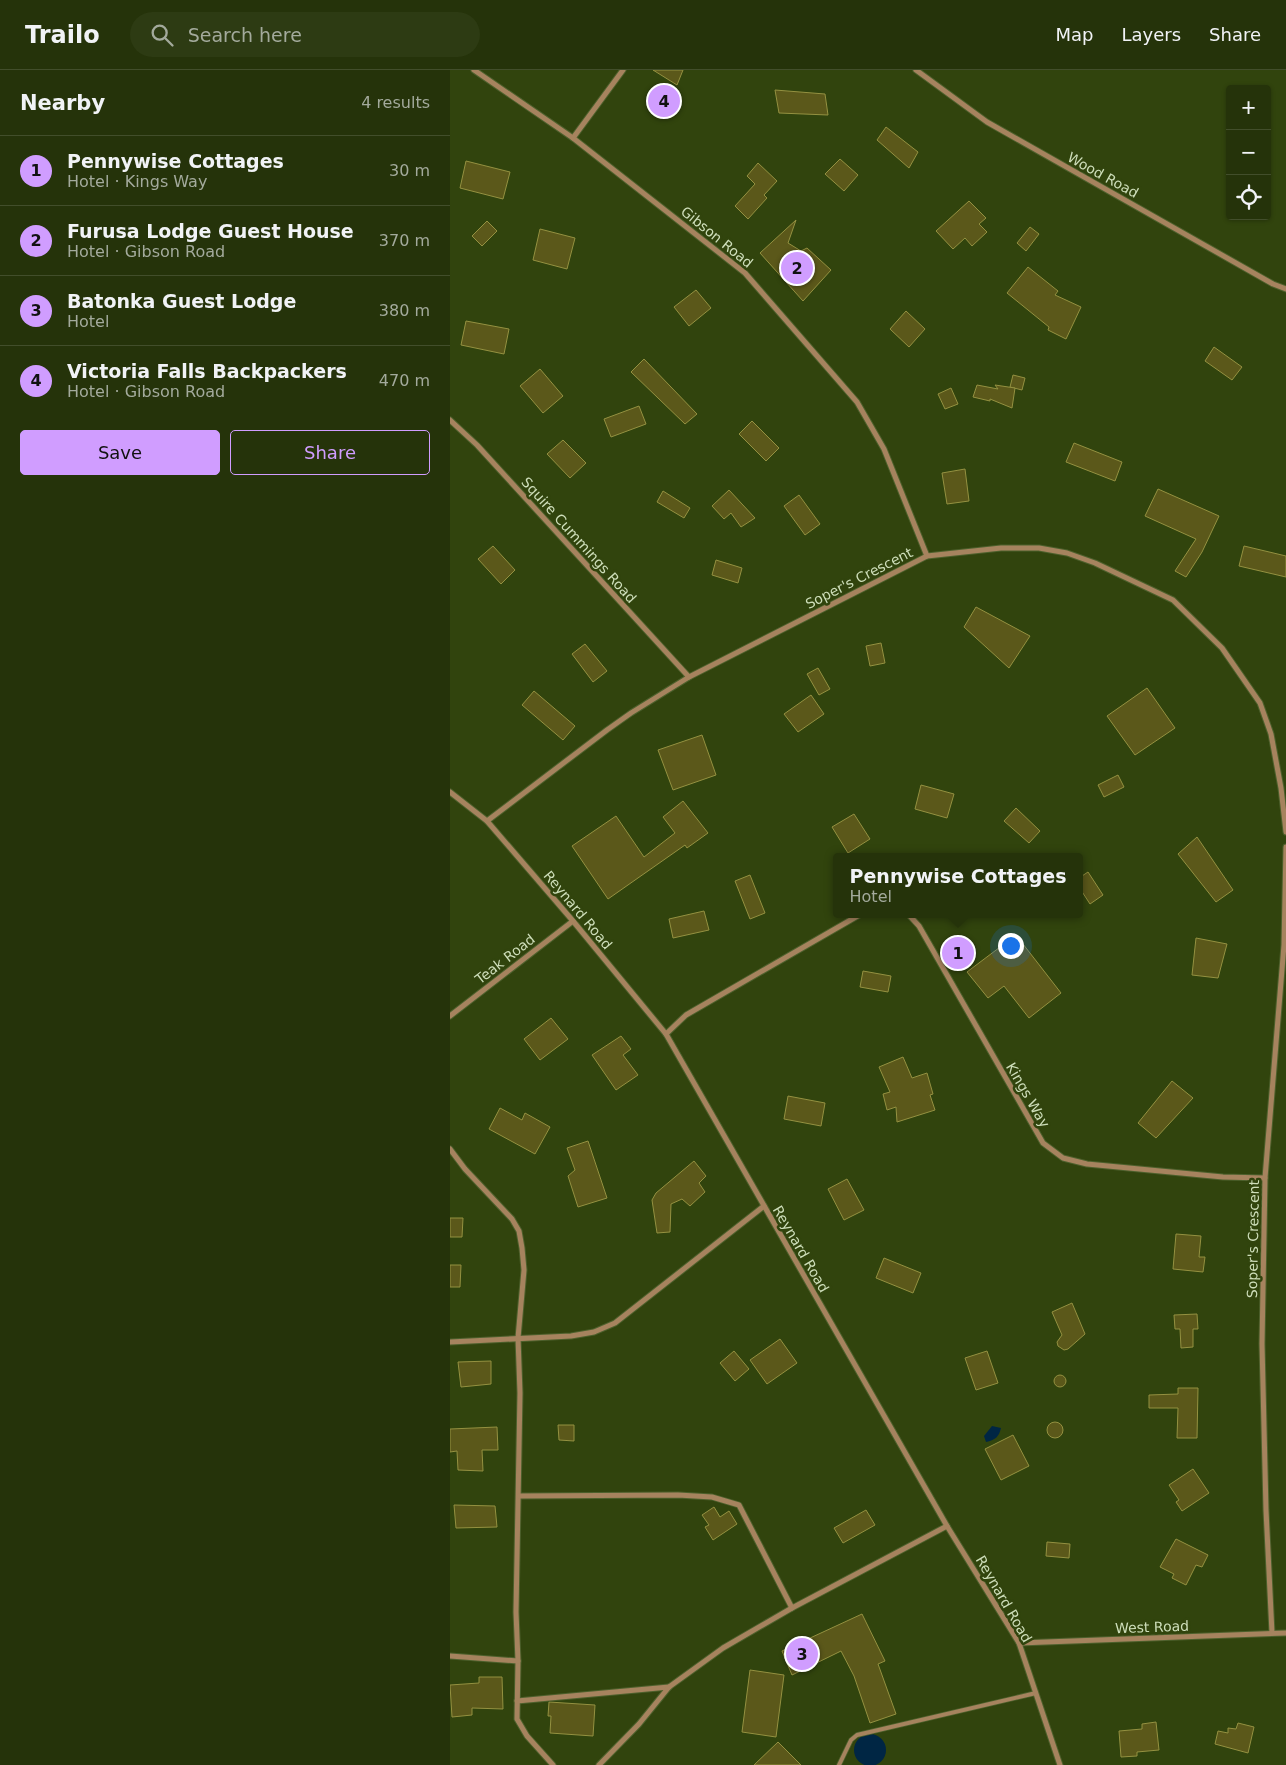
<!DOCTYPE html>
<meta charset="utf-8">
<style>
:root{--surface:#25330a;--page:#2d3b13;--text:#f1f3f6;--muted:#a3aa9c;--line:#424e2b;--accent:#d09dff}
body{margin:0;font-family:"DejaVu Sans",sans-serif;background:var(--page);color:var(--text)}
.controls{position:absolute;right:15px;top:15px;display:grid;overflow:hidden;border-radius:5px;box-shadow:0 1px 4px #0004}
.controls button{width:45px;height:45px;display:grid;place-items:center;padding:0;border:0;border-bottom:1px solid var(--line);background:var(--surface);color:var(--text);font:25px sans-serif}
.you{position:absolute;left:560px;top:875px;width:18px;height:18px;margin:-12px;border:4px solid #fff;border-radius:50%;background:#1a73e8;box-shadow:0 0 0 8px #1a73e833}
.badge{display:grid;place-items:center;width:32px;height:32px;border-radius:50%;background:var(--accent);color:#111;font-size:16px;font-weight:700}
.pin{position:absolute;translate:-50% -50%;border:2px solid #fff;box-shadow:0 1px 5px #0006}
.popup{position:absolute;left:383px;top:783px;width:250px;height:65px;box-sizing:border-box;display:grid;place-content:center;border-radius:5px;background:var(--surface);filter:drop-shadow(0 1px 4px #0005);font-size:16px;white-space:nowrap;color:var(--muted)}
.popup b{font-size:19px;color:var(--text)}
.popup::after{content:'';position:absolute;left:50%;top:100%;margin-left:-10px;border:10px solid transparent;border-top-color:var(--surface)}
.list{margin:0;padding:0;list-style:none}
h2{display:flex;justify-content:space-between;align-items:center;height:65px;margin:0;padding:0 20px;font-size:21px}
h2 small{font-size:16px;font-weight:400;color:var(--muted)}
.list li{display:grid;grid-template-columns:32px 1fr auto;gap:15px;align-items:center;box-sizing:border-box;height:70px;padding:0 20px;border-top:1px solid var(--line)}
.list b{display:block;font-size:19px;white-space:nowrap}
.list p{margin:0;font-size:16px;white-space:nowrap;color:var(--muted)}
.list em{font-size:16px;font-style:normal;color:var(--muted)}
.actions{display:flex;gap:10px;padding:15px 20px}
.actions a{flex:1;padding:11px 0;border:1px solid var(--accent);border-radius:5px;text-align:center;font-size:18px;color:var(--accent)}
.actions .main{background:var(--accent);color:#111}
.icon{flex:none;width:28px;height:28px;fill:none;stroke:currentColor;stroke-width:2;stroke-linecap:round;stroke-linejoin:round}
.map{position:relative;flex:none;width:836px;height:1695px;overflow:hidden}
header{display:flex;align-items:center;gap:30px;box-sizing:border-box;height:70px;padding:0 25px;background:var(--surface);border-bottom:1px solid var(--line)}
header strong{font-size:24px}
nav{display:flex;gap:28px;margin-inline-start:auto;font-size:18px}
.search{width:350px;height:45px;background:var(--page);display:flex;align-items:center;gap:12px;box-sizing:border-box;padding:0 18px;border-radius:28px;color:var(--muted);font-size:19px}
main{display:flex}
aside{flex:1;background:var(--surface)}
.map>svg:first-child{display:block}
</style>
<header>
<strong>Trailo</strong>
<div class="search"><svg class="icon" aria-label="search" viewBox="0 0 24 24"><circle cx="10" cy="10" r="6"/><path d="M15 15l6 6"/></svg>Search here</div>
<nav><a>Map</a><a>Layers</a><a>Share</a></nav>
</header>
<main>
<aside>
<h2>Nearby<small>4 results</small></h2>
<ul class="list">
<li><span class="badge">1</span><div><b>Pennywise Cottages</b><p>Hotel · Kings Way</p></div><em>30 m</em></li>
<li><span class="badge">2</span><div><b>Furusa Lodge Guest House</b><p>Hotel · Gibson Road</p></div><em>370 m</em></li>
<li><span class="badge">3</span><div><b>Batonka Guest Lodge</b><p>Hotel</p></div><em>380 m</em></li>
<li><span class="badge">4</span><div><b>Victoria Falls Backpackers</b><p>Hotel · Gibson Road</p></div><em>470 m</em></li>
</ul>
<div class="actions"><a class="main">Save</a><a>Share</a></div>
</aside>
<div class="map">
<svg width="836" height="1695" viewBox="0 0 836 1695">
<rect width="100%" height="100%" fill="#31440d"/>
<!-- water -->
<g fill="#002644">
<path d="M542,1356L551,1358C549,1367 545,1370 536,1372L534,1366Z"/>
<circle cx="420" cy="1680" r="16"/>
</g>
<!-- building -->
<g fill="#5b581a" stroke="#949141">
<polygon points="203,0 233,0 227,15"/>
<polygon points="325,20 375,24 378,45 329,43"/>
<polygon points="436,57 468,82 459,98 427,70"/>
<polygon points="390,89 408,105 394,121 375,104"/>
<polygon points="16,91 60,102 53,129 10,118"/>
<polygon points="308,93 327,111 314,125 317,128 298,149 285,136 305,114 297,106"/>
<polygon points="519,131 536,148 529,154 537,162 522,176 515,168 503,179 486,161"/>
<polygon points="346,150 338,173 351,181 357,178 381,200 353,231 310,183"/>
<polygon points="37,151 47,161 32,176 22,166"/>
<polygon points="580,157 589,164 576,181 567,173"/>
<polygon points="90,159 125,168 117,199 83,190"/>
<polygon points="578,197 608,221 605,225 631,237 616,269 598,260 599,257 557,223"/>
<polygon points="246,220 261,238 239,256 224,237"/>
<polygon points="456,241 475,259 459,277 440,259"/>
<polygon points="16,251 59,259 54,284 11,275"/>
<polygon points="764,277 792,297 782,310 755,291"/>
<polygon points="194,289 247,344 235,354 181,302"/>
<polygon points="90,299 113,326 93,343 70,316"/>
<polygon points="563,305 575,308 572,320 560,317"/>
<polygon points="527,315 548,319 545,315 565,318 562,338 540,329 540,331 523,327"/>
<polygon points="501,318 508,334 495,339 488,324"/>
<polygon points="189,336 196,354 161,367 154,349"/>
<polygon points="302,351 329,378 316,391 289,364"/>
<polygon points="113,370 136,393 120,408 97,384"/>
<polygon points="624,373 672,392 665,411 616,392"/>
<polygon points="515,399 519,431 497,434 492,403"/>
<polygon points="708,419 769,446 752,482 736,507 725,501 746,469 695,446"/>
<polygon points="279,420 305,448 291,457 281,443 274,449 262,436"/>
<polygon points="213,421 240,438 234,448 207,432"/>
<polygon points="349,425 370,454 355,465 334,436"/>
<polygon points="43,476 65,500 51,514 28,489"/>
<polygon points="794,476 836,486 836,507 789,496"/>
<polygon points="266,490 292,498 288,513 262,505"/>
<polygon points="526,537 580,566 559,598 514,557"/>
<polygon points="431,573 435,593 420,596 416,576"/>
<polygon points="135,574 157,601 143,612 122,584"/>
<polygon points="368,598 380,619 369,625 357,604"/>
<polygon points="697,618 725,658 685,685 657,646"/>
<polygon points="84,621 125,656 113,670 72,635"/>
<polygon points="361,625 374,644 348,662 334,644"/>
<polygon points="252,665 266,705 223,720 208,680"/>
<polygon points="668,705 674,717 654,727 648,715"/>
<polygon points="471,715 504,724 497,748 465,739"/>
<polygon points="233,731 258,763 237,778 235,775 158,829 122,776 166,746 194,787 225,763 213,747"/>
<polygon points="566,738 590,761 579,773 554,751"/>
<polygon points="404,744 420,769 398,783 382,757"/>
<polygon points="747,767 783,820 766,832 728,784"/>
<polygon points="638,802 653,825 640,834 629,817 629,808"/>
<polygon points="300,805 315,843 300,849 285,811"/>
<polygon points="254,841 259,860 223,868 219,849"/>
<polygon points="566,865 611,923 579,948 554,916 538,928 517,902"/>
<polygon points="746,868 777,874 768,908 742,905"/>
<polygon points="413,901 441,906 438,922 410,917"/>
<polygon points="101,948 118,969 90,990 74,969"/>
<polygon points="171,966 181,979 173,985 188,1005 166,1020 142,985"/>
<polygon points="453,987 462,1008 477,1003 483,1024 480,1025 485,1040 447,1052 446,1037 437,1040 433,1024 440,1022 429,997"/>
<polygon points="722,1011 743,1028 706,1068 688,1053"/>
<polygon points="338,1026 375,1033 371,1056 334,1049"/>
<polygon points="50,1038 72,1050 75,1043 100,1057 85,1084 39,1059"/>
<polygon points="138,1071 157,1128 128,1137 118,1106 125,1100 117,1078"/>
<polygon points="244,1091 256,1106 249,1113 255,1122 240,1136 232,1129 221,1134 220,1162 207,1163 202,1130 206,1123"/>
<polygon points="397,1109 414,1140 394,1150 378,1119"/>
<polygon points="0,1148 13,1148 12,1167 0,1167"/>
<polygon points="726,1164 751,1166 749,1187 755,1187 753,1202 723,1199"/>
<polygon points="434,1188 471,1203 463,1223 426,1208"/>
<polygon points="0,1195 11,1195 10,1217 0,1217"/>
<polygon points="622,1233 635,1264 618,1279 614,1280 608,1276 607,1272 612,1265 602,1242"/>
<polygon points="747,1244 748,1259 743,1259 743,1277 731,1278 730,1259 725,1259 724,1245"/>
<polygon points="330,1269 347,1293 317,1314 300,1290"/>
<polygon points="284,1281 299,1299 285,1311 270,1293"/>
<polygon points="537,1281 548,1313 526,1320 515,1288"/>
<polygon points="41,1291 41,1314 11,1317 8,1292"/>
<circle cx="610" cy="1311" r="6"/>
<polygon points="728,1318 748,1318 747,1368 727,1368 728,1338 699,1338 699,1325 728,1324"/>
<circle cx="605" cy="1360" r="8"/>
<polygon points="108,1355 124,1355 124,1371 109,1370"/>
<polygon points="47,1357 48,1380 32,1380 33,1401 8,1400 7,1381 0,1382 0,1359"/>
<polygon points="563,1365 579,1396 551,1410 535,1379"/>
<polygon points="743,1399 759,1423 732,1441 726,1432 729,1430 719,1415"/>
<polygon points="4,1435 45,1436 47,1457 6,1458"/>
<polygon points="264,1437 270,1447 279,1441 287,1454 263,1470 255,1457 259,1455 252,1445"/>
<polygon points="416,1440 425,1455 393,1473 384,1458"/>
<polygon points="726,1469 758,1485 752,1497 746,1495 736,1515 722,1508 724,1504 710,1497"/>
<polygon points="597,1472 620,1474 619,1488 596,1486"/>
<polygon points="412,1544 435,1591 428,1594 446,1644 420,1653 404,1606 391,1581 342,1605 332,1581"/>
<polygon points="300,1600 334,1605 326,1667 292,1662"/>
<polygon points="29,1607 52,1607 53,1639 22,1638 22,1645 2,1647 0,1615 29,1613"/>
<polygon points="99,1632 145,1635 143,1666 100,1663 101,1646 98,1646"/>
<polygon points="706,1652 709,1680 687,1682 687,1686 671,1687 669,1661 692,1659 692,1654"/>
<polygon points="788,1653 804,1657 798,1683 765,1674 768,1661 778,1663 778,1658 786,1659"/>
<polygon points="328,1672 351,1695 304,1695"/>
</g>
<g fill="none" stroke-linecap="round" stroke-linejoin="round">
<defs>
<polyline id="service" points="389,1695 401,1670 407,1665 586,1623"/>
<g id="minor">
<polyline points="24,0 123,68 295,203 407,332 434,379 477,486"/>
<polyline points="466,0 537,52 823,214 836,219"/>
<polyline points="123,68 173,0"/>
<polyline points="0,350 27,375 239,607"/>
<polyline points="0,722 37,751 123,851 216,964 497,1456 569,1573 610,1695"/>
<polyline points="37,751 157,660 181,643 239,607 477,486 551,478 589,478 617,483 645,493 723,530 772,578 810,633 821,664 831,718 836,762"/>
<polyline points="458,844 469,856 593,1073 613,1088 637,1094 773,1107 815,1108"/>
<polyline points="0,946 123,851"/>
<polyline points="216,964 236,945 411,844"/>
<polyline points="0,1079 15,1099 62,1149 69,1161 72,1178 74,1200 68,1268 70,1323 66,1542 68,1591 67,1649 77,1666 103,1695"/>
<polyline points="0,1272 121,1266 144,1262 165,1253 314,1136"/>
<polyline points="69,1426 228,1425 262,1427 289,1435 342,1538"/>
<polyline points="822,1563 816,1440 812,1274 815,1108 834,875 836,777"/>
<polyline points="569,1573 836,1563"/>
<polyline points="0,1586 68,1591"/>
<polyline points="67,1631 219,1617"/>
<polyline points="149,1695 189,1654 219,1617 273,1578 342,1538 497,1456"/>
</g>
</defs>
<!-- service casing -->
<use href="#service" stroke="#4d602c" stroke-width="5.5"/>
<!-- minor casing -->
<use href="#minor" stroke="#4d602c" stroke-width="7"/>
<!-- service -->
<use href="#service" stroke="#a6835e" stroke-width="4"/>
<!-- minor -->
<use href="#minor" stroke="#a6835e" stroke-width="5"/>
</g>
<g text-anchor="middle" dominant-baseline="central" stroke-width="5" stroke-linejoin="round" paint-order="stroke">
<!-- street labels -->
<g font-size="14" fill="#cedeba" stroke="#31440d">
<text transform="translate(653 105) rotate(29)">Wood Road</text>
<text transform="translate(267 167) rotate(39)">Gibson Road</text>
<text transform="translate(129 470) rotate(48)">Squire Cummings Road</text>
<text transform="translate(409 508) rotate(-27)">Soper's Crescent</text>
<text transform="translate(128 840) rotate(50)">Reynard Road</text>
<text transform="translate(55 889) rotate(-38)">Teak Road</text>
<text transform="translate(578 1025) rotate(60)">Kings Way</text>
<text transform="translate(803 1169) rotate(-89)">Soper's Crescent</text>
<text transform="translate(351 1179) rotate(60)">Reynard Road</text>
<text transform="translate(554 1529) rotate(60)">Reynard Road</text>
<text transform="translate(702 1557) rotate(-2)">West Road</text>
</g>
</g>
</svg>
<div class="controls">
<button>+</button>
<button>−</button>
<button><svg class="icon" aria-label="locate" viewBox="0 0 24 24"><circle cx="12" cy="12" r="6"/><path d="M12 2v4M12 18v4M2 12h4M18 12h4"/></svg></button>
</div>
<div class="you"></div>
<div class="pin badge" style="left:508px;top:883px">1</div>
<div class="popup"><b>Pennywise Cottages</b>Hotel</div>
<div class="pin badge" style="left:347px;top:198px">2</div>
<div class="pin badge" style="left:352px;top:1584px">3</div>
<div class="pin badge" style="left:214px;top:31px">4</div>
</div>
</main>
